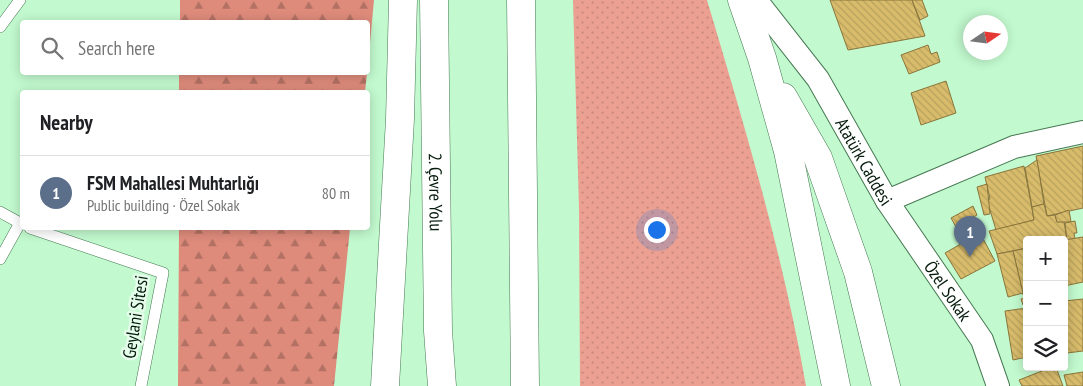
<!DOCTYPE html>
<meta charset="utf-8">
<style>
:root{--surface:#fff;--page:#f2f2f2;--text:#202124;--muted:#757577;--line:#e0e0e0;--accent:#b45309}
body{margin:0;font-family:"PT Sans Narrow",sans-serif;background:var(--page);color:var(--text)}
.controls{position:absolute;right:15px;bottom:15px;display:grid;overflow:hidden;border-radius:5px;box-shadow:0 2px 12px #0003}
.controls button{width:45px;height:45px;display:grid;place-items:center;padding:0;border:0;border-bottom:1px solid var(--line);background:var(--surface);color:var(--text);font:25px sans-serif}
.compass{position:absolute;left:963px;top:15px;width:45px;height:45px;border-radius:50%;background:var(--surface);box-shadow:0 2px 12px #0003;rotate:77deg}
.you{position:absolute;left:656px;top:229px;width:18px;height:18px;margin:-12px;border:4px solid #fff;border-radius:50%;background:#1a73e8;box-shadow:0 0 0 8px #1a73e833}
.badge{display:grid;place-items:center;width:32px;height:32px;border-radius:50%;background:var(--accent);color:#fff;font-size:16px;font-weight:700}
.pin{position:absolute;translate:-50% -41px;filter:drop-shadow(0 1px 2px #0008)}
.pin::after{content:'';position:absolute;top:26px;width:18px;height:15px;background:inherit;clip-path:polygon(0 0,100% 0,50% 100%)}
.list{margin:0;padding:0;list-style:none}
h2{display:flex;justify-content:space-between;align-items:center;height:65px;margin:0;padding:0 20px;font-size:21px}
h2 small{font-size:16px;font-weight:400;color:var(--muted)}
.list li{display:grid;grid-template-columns:32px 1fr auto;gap:15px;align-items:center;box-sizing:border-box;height:75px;padding:0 20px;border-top:1px solid var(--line)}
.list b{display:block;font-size:19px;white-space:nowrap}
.list p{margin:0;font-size:16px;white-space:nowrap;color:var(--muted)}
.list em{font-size:16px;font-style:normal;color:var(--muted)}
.icon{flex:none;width:28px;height:28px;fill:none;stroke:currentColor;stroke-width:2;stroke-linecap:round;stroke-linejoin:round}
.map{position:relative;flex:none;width:1083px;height:386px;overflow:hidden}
.search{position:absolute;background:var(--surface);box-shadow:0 2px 12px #0003;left:20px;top:20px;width:350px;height:55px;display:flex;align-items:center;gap:12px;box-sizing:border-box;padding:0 18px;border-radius:5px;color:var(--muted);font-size:19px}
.panel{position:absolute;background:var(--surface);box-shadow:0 2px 12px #0003;left:20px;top:90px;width:350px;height:140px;border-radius:5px}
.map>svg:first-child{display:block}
</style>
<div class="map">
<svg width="1083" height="386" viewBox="0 0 1083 386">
<defs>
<pattern id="grass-dots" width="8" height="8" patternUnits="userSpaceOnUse" patternTransform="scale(1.25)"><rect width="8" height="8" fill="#eba092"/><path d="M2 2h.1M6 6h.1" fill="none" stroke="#c8897d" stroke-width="1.8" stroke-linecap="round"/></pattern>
<pattern id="forest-firs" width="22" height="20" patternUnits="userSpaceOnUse" patternTransform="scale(1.25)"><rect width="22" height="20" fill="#de8b7b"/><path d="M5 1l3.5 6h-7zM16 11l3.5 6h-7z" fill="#b27163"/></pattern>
<pattern id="building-back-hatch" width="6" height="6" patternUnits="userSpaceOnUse" patternTransform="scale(1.25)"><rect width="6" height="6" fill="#d8bc6c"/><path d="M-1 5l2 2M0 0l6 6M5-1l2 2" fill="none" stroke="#b8a15c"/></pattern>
</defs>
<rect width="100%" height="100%" fill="#c2f9ce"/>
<!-- grass -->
<path fill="url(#grass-dots)" d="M573,0H707C745,127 783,255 806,386H580L579,208Z"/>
<!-- forest -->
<g fill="url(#forest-firs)">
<polygon points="180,0 374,0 368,65 368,22 180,22"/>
<polygon points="179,73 179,72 367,73 365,92 179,92"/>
<polygon points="179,228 350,228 334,386 178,386"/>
</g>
<!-- building -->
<g fill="url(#building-back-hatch)" stroke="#89753b">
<polygon points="830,0 912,0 925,36 848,50"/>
<polygon points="912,0 922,0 928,16 920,20"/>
<polygon points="928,45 931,54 937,52 940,62 909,74 901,55"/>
<polygon points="946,81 956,113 921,125 911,93"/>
<polygon points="1083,146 1083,208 1047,216 1036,156"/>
<polygon points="1037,160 1044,204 1032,207 1025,168"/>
<polygon points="1024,166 1034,220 996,230 987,200 990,199 985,177"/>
<polygon points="987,184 990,214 984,215 977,187"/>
<polygon points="1044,204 1047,216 1055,215 1057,222 1064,221 1067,240 1027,240 1027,248 997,254 989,231 1034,220 1032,207"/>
<polygon points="973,206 977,215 956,227 951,218"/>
<polygon points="1069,210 1071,222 1057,222 1055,215"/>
<polygon points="1075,221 1077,233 1074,233 1075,239 1067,240 1065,223"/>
<polygon points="980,233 995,261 961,279 945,253"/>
<polygon points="1083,237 1083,282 1064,286 1064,240"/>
<polygon points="1027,248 1027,294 1023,295 1013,251"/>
<polygon points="1013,251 1023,293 1008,297 997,254"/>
<polygon points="1027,298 1027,304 1023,305 1021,299"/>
<polygon points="1083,299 1083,351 1067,353 1064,352 1064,301"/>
<polygon points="1027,308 1027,357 1013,360 1005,311"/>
<polygon points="1052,367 1056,367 1063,386 1022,386 1019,380"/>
<polygon points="1083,372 1083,386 1067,386 1064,375"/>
</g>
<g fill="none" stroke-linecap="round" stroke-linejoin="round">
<defs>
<g id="service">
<polyline points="0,27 20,0"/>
<polyline points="0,212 22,224"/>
<polyline points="30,228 163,273 141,386"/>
<polyline points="0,259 20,223"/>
</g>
<g id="minor">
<path id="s1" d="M756,0L818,79L887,201L982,340L998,386"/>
<polyline points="887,201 1014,147 1083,132"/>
</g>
<g id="primary">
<polyline points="742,0 762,58 788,151 836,386"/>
<polyline points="783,97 818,158 858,272 886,386"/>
</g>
<g id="motorway">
<path id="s2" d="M434,0L438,331L442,386"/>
<polyline points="521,0 525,386"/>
<polyline points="385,386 400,119 403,0"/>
</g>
</defs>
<!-- service casing -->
<use href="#service" stroke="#457852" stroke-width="12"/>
<!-- minor casing -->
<use href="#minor" stroke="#457852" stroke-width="24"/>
<!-- primary casing -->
<use href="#primary" stroke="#457852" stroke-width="29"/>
<!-- motorway casing -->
<use href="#motorway" stroke="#457852" stroke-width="29"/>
<!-- service -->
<use href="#service" stroke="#fff" stroke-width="11"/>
<!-- minor -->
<use href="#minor" stroke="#fff" stroke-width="22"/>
<!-- primary -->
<use href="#primary" stroke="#fff" stroke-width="28"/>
<!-- motorway -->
<use href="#motorway" stroke="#fff" stroke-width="28"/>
</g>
<g text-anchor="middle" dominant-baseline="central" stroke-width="5" stroke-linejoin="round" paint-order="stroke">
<!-- street labels -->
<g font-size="18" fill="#061b0c" stroke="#e7fdec">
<text stroke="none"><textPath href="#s1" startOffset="195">Atatürk Caddesi</textPath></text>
<text stroke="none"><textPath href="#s2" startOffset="192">2. Çevre Yolu</textPath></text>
<text stroke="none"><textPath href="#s1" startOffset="349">Özel Sokak</textPath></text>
<text transform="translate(135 317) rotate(-81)">Geylani Sitesi</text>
</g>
</g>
</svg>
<div class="controls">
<button>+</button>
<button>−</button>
<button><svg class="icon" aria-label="layers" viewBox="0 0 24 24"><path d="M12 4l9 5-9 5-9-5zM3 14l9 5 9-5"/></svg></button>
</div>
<svg class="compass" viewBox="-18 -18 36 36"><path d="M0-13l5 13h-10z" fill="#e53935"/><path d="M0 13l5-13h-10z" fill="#757577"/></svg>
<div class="you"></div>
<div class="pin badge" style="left:970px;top:257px;background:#5c6f8a">1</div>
<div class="search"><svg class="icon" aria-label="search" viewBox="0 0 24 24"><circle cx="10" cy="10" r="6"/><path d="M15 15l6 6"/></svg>Search here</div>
<section class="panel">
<h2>Nearby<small></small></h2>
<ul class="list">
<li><span class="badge" style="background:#5c6f8a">1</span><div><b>FSM Mahallesi Muhtarlığı</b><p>Public building · Özel Sokak</p></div><em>80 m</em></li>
</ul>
</section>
</div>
